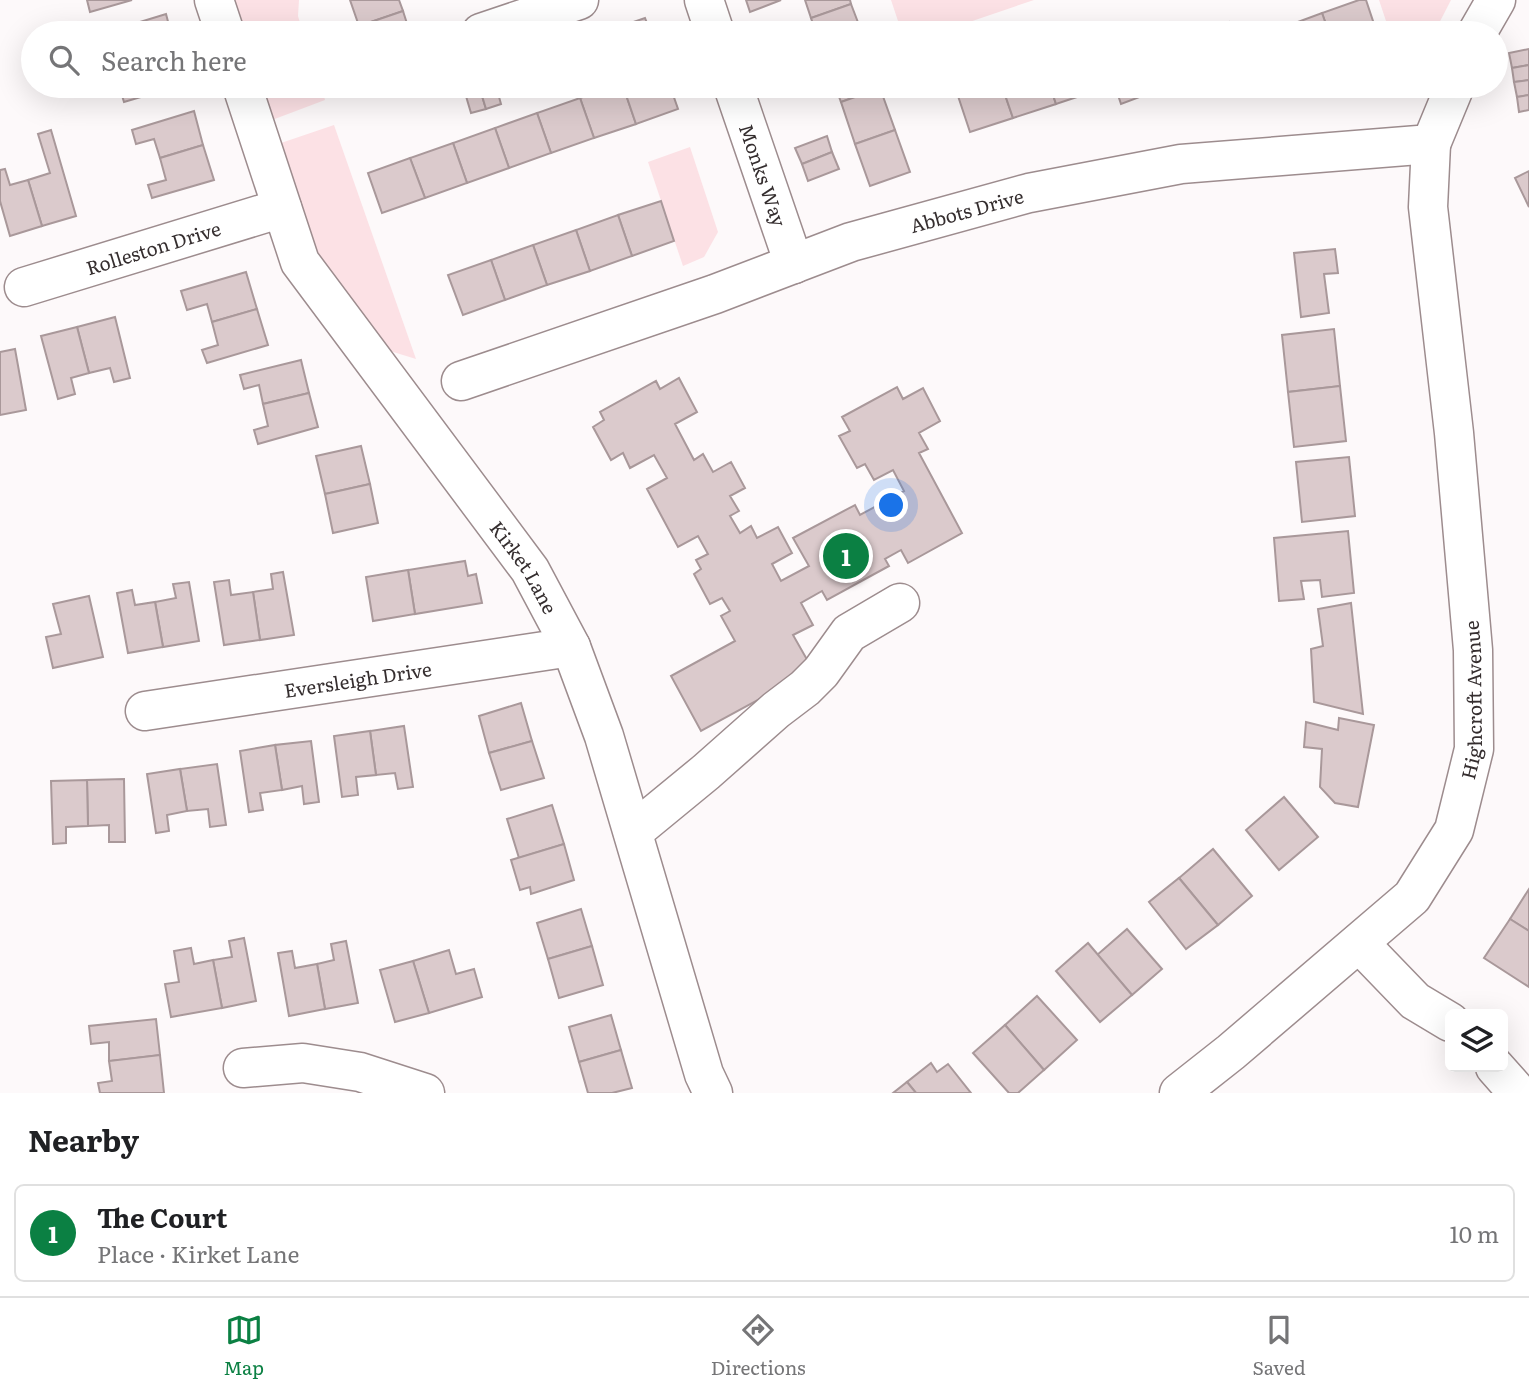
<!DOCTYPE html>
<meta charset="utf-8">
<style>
:root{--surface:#fff;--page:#f2f2f2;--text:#202124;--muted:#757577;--line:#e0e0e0;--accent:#0b8043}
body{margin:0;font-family:Literata,serif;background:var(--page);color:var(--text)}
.controls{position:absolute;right:21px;bottom:21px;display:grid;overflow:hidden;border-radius:10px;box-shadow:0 7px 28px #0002}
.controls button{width:63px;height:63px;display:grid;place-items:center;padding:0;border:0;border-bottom:2px solid var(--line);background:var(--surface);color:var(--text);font:35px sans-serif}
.you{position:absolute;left:892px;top:506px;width:24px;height:24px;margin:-18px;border:5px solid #fff;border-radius:50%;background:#1a73e8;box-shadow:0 0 0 10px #1a73e833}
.badge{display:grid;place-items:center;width:46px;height:46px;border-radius:50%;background:var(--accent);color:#fff;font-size:23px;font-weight:700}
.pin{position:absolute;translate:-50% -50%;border:4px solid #fff;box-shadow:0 2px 7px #0006}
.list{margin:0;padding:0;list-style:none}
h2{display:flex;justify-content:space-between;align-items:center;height:91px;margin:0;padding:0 28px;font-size:30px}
h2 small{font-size:23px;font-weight:400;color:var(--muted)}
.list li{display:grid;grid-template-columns:46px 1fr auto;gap:21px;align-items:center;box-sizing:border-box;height:98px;margin:0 14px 14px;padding:0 14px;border:2px solid var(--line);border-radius:10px}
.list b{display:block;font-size:26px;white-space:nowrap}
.list p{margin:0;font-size:23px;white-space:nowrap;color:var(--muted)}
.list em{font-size:23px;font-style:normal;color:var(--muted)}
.icon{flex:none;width:38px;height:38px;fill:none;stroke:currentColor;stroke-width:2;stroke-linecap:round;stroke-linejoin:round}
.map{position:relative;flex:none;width:1529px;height:1093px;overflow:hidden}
.search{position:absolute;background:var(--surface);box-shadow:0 7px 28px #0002;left:21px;right:21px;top:21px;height:77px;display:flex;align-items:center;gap:18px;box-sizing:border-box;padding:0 24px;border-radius:38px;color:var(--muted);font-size:26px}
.sheet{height:203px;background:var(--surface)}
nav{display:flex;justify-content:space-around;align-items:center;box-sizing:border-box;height:98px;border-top:2px solid var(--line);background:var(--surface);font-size:19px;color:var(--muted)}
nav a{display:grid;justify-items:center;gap:4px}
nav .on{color:var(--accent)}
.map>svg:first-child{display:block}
</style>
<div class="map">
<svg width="1529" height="1093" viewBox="0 0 1529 1093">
<rect width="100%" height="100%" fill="#fdf9fa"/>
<!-- green -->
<g fill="#fce1e5">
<polygon points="234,0 299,0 298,16 303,33 245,33"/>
<polygon points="891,0 1034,0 937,33 902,33"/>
<polygon points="1379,0 1451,0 1434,33 1390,33"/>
<polygon points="262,86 321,86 325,100 272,120"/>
<polygon points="334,125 416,359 390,351 326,273 305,226 281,143"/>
<polygon points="690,147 718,232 704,257 683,266 648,162"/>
</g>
<!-- building -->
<g fill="#dbcacc" stroke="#a9989a" stroke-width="2">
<polygon points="87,0 132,0 90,12"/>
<polygon points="350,0 399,0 403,11 359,26"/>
<polygon points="746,0 781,0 750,12"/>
<polygon points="805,0 850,0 851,4 811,18"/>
<polygon points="1359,0 1366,0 1377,33 1329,33 1322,13"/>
<polygon points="851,4 862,33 816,33 811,18"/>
<polygon points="403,11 410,33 362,33 359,26"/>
<polygon points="1322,13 1329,33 1280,33 1279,29"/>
<polygon points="166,14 171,33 104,33"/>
<polygon points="645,18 651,33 637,33 633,22"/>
<polygon points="1229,22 1233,33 1198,33"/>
<polygon points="1529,49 1529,65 1512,68 1509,53"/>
<polygon points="1529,65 1529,80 1514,82 1512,68"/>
<polygon points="1529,80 1529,95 1517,97 1514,82"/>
<polygon points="130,86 178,86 124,102 120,89"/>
<polygon points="463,86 479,86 486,109 471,113"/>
<polygon points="479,86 496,86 501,104 486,109"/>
<polygon points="616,86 623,86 636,124 594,138 580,98"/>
<polygon points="623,86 670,86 678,109 636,124"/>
<polygon points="774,86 804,86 778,95"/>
<polygon points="835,86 879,86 880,88 841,102"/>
<polygon points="968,86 1002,86 1013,118 970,132 956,90"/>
<polygon points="1002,86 1050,86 1056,104 1013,118"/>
<polygon points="1050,86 1097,86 1098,90 1056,104"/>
<polygon points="1115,86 1160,86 1161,89 1121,104"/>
<polygon points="880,88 895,130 855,144 841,102"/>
<polygon points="1529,95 1529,110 1519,112 1517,97"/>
<polygon points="580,98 594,138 551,153 537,113"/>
<polygon points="194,111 203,145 160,158 154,139 136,144 132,130"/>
<polygon points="537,113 551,153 509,168 495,128"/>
<polygon points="495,128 509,168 467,183 453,143"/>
<polygon points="51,130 76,216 42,226 28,180 50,173 38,134"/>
<polygon points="895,130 910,172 870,186 855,144"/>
<polygon points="827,136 832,152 802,164 795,148"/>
<polygon points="453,143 467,183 425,198 410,158"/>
<polygon points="203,145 214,180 152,198 148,185 166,180 160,158"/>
<polygon points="832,152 839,169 808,181 802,164"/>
<polygon points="410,158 425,198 382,213 368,173"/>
<polygon points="5,169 10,185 28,180 42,226 10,236 0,201 0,170"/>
<polygon points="1529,171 1529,207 1515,178"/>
<polygon points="661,201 674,241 632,256 618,215"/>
<polygon points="618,215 632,256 590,271 576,230"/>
<polygon points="576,230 590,271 547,285 533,245"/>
<polygon points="533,245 547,285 505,300 491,260"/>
<polygon points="1335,249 1338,273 1324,274 1329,313 1301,317 1294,253"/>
<polygon points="491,260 505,300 463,315 448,275"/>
<polygon points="246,272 257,309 212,322 207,304 187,310 181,291"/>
<polygon points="257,309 268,345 207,363 202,350 218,345 212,322"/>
<polygon points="115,317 130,378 114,382 110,368 89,373 77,327"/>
<polygon points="77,327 89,373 71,378 75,394 58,399 41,336"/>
<polygon points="1334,329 1340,386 1288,392 1282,335"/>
<polygon points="15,349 26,410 0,415 0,352"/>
<polygon points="301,360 309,393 263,404 259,385 244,389 240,375"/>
<polygon points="679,378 697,412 675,424 694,460 703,454 713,472 731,462 745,488 730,496 739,511 730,516 740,533 751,526 757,538 778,527 792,553 772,564 781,581 809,566 793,538 855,505 860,515 904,491 893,470 874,480 865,464 857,468 839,436 850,431 842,417 897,387 903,399 923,388 940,421 919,433 928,449 919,453 962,533 908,563 901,550 885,559 889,566 827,600 822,591 801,603 813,625 793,635 813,670 701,731 671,676 735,641 721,616 730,611 722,598 710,604 694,574 701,569 696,560 708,554 698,536 678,547 647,489 667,478 654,455 630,468 623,453 611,460 593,427 604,420 600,412 656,381 660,389"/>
<polygon points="1340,386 1346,441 1294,447 1288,392"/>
<polygon points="309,393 318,427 258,444 254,430 268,426 263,404"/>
<polygon points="361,446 370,484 325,494 316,456"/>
<polygon points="1349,457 1355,516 1302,522 1296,462"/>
<polygon points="370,484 378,523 333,533 325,494"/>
<polygon points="1348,531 1354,593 1322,597 1320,580 1301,581 1304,599 1279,601 1274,538"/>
<polygon points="465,561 468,576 476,574 482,603 415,614 408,570"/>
<polygon points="408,570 415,614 373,621 366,577"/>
<polygon points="283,572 294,635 260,640 253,592 273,589 271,574"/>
<polygon points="229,580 231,595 253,592 260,640 224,645 214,582"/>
<polygon points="189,582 199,641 163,647 155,602 176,598 173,584"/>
<polygon points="132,590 135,605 155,602 163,647 128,653 117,593"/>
<polygon points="89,596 103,657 53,668 46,637 61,634 53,604"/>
<polygon points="1351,603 1363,714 1314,702 1311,649 1323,646 1318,609"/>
<polygon points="521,703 532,741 489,753 479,716"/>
<polygon points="1339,718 1374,725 1358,807 1335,803 1320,787 1322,749 1304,747 1306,722 1338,730"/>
<polygon points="404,726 413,787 398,789 395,773 376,775 370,731"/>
<polygon points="370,731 376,775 356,777 358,795 342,797 334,736"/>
<polygon points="311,741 319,802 304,804 302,786 282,790 275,745"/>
<polygon points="532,741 544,778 501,790 489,753"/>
<polygon points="275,745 282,790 260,793 263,810 249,812 240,751"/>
<polygon points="217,764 226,825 210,827 208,809 187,811 180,769"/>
<polygon points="180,769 187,811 167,815 169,831 156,833 147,774"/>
<polygon points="124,779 125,842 109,842 109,825 88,826 87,780"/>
<polygon points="87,780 88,826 66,827 66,843 53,844 51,781"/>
<polygon points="1284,797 1318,837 1279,870 1246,830"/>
<polygon points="552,805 564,844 519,858 507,819"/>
<polygon points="564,844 574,880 531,894 530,887 520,890 511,860"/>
<polygon points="1213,849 1252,896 1218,925 1179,878"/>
<polygon points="1179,878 1218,925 1186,949 1149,902"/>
<polygon points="1529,889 1529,931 1510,919"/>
<polygon points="581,909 592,946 548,959 537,923"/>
<polygon points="1510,919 1529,931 1529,987 1484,958"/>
<polygon points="1127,929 1162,969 1132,995 1097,955"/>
<polygon points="244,938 256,1001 222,1008 213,960 232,957 229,941"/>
<polygon points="346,941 358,1003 325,1009 317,964 334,960 331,944"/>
<polygon points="1088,943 1132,995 1100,1022 1056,971"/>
<polygon points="592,946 603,985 559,998 548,959"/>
<polygon points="191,948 194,964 213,960 222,1008 171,1017 165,984 179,982 174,951"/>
<polygon points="449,950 456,974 474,969 482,997 429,1013 413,961"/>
<polygon points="292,951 295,968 317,964 325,1009 289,1016 278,953"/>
<polygon points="413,961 429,1013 395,1022 380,970"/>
<polygon points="1037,996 1077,1040 1044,1070 1005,1025"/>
<polygon points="611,1015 621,1050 579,1062 569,1027"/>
<polygon points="156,1019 160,1055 109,1061 109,1042 91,1044 89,1026"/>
<polygon points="1005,1025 1044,1070 1018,1093 1009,1093 973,1053"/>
<polygon points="621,1050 632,1088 612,1093 588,1093 579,1062"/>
<polygon points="160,1055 164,1093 100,1093 98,1083 112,1081 109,1061"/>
<polygon points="931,1063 937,1072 948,1064 971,1093 916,1093 907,1082"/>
<polygon points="907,1082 916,1093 893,1093"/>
</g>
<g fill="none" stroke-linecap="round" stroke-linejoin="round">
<defs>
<g id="minor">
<polyline points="214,0 225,33"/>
<polyline points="704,0 715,33"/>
<polyline points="481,33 579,0"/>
<polyline points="1477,33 1496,0"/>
<path id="s1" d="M242,86L300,262L530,570L571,647L604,736L704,1074L713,1093"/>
<path id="s2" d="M733,86L794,264"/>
<path id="s3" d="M24,287L282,208"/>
<path id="s4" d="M461,381L715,294L851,242L1029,193L1181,164L1431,144L1455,86"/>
<path id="s5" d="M145,711L571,647"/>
<polyline points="633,832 706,772 776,710 805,688 821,672 849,633 900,603"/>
<polyline points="1359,943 1415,1001 1450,1022"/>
<polyline points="1495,1067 1518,1093"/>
<polyline points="243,1068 303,1063 360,1072 425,1093"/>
<path id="s6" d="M1179,1093L1231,1052L1412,897L1454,830L1474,749L1473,650L1454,433L1428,207L1431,144"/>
</g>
</defs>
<!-- minor casing -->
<use href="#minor" stroke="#9d8c8e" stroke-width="41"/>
<!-- minor -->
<use href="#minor" stroke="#fff" stroke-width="38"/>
</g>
<g text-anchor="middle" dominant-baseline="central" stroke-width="5" stroke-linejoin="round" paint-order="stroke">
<!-- street labels -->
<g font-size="19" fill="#352e2f" stroke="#fdf9fa">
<text stroke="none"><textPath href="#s2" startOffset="94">Monks Way</textPath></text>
<text stroke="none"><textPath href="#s4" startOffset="534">Abbots Drive</textPath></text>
<text stroke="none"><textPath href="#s3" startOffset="135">Rolleston Drive</textPath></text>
<text stroke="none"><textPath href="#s1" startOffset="564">Kirket Lane</textPath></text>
<text stroke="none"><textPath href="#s5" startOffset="215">Eversleigh Drive</textPath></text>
<text stroke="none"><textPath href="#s6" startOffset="516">Highcroft Avenue</textPath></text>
</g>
</g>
</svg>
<div class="controls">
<button><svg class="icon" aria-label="layers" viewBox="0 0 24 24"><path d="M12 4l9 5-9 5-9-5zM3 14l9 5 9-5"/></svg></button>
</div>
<div class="you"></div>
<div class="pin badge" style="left:846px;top:556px">1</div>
<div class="search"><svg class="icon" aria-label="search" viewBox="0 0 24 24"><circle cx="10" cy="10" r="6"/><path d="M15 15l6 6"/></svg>Search here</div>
</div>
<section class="sheet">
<h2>Nearby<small></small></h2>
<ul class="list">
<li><span class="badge">1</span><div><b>The Court</b><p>Place · Kirket Lane</p></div><em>10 m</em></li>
</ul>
</section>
<nav>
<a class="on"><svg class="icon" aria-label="map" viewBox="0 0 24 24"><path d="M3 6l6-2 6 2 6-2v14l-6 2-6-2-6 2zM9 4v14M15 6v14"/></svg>Map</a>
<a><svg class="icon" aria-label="directions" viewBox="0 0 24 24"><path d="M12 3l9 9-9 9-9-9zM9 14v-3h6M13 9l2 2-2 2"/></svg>Directions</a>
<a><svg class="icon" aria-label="saved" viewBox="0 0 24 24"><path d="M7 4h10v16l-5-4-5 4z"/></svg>Saved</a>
</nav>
